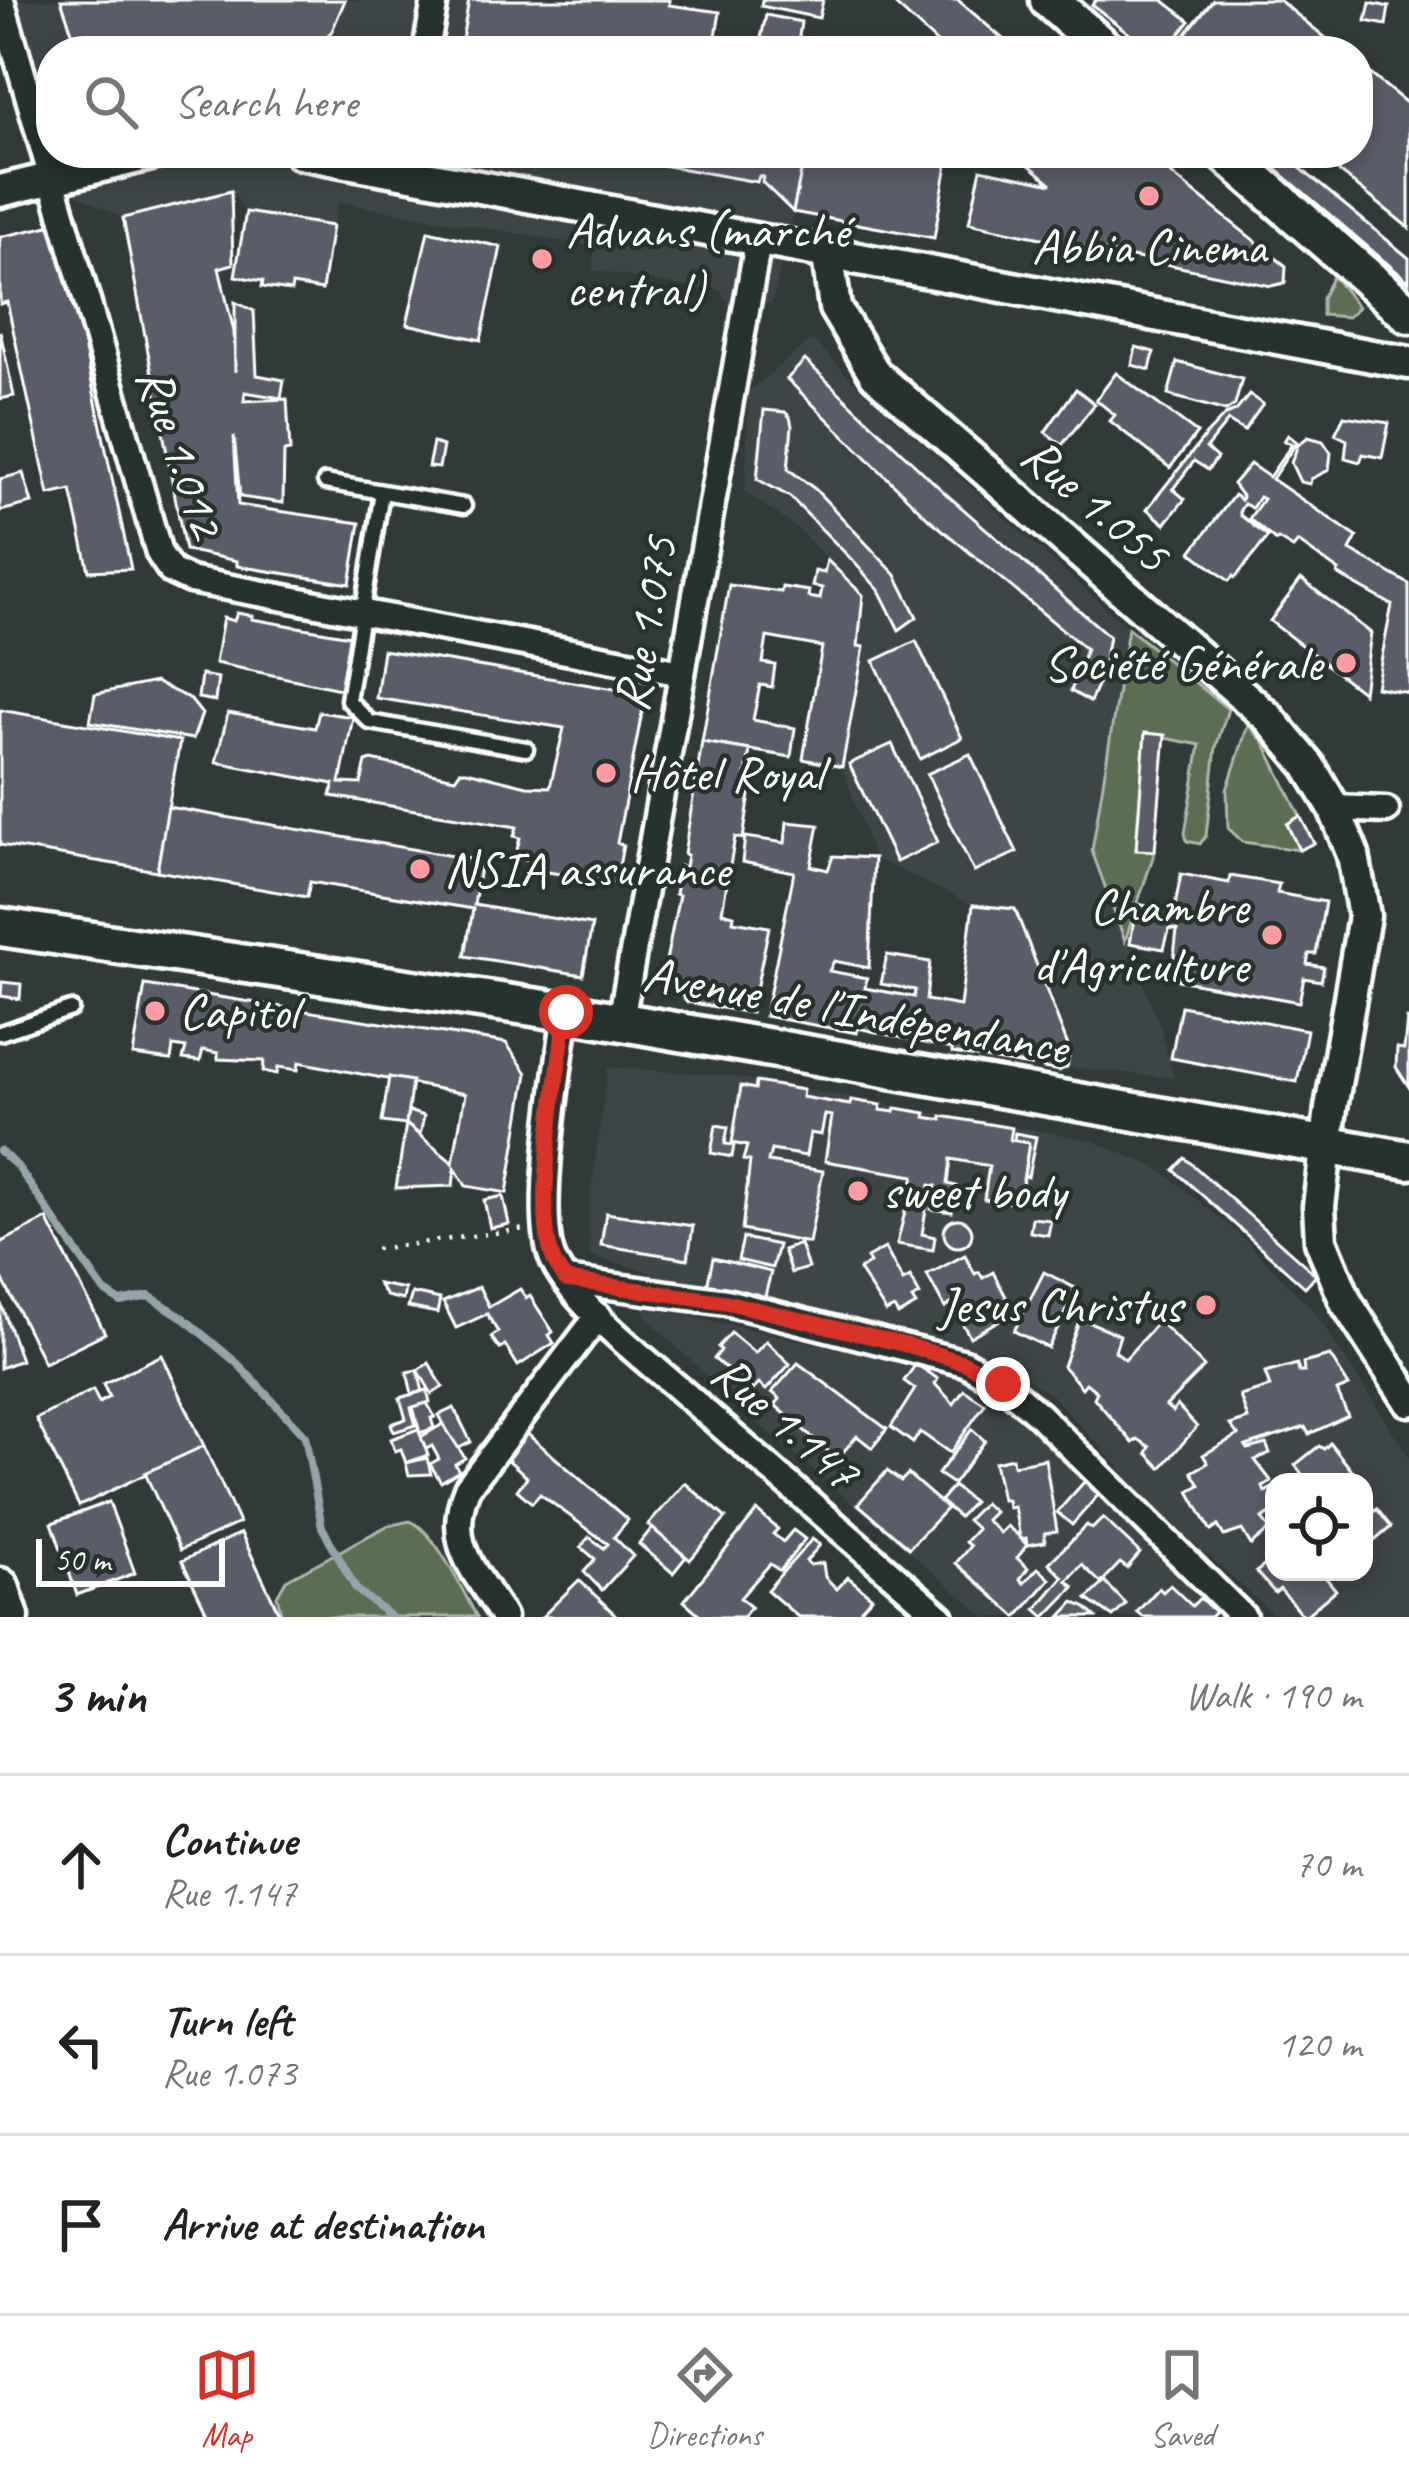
<!DOCTYPE html>
<meta charset="utf-8">
<style>
:root{--surface:#fff;--page:#f2f2f2;--text:#222;--muted:#767676;--line:#e0e0e0;--accent:#d93025}
body{margin:0;font-family:Caveat,sans-serif;background:var(--page);color:var(--text)}
.controls{position:absolute;right:36px;bottom:36px;display:grid;overflow:hidden;border-radius:24px;box-shadow:0 6px 18px #0003}
.controls button{width:108px;height:108px;display:grid;place-items:center;padding:0;border:0;border-bottom:3px solid var(--line);background:var(--surface);color:var(--text);font:60px sans-serif}
.scale{position:absolute;left:36px;bottom:30px;width:189px;box-sizing:border-box;padding-left:12px;border:6px solid #fff;border-top:0;font-size:33px;line-height:42px;white-space:nowrap;color:#fff;-webkit-text-stroke:9px #26332d;paint-order:stroke}
.stop{position:absolute;width:36px;height:36px;margin:-27px;border:9px solid #d93025;border-radius:50%;background:#fff}
.stop.end{background:#d93025;border-color:#fff;box-shadow:0 3px 12px #0008}
.list{margin:0;padding:0;list-style:none}
h2{display:flex;justify-content:space-between;align-items:center;height:156px;margin:0;padding:0 48px;font-size:51px}
h2 small{font-size:39px;font-weight:400;color:var(--muted)}
.list li{display:grid;grid-template-columns:78px 1fr auto;gap:36px;align-items:center;box-sizing:border-box;height:180px;padding:0 48px;border-top:3px solid var(--line)}
.list b{display:block;font-size:45px;white-space:nowrap}
.list p{margin:0;font-size:39px;white-space:nowrap;color:var(--muted)}
.list em{font-size:39px;font-style:normal;color:var(--muted)}
.icon{flex:none;width:66px;height:66px;fill:none;stroke:currentColor;stroke-width:2;stroke-linecap:round;stroke-linejoin:round}
.map{position:relative;flex:none;width:1409px;height:1617px;overflow:hidden}
.search{position:absolute;background:var(--surface);box-shadow:0 6px 18px #0003;left:36px;right:36px;top:36px;height:132px;display:flex;align-items:center;gap:30px;box-sizing:border-box;padding:0 42px;border-radius:48px;color:var(--muted);font-size:45px}
.sheet{height:696px;background:var(--surface)}
nav{display:flex;justify-content:space-around;align-items:center;box-sizing:border-box;height:168px;border-top:3px solid var(--line);background:var(--surface);font-size:33px;color:var(--muted)}
nav a{display:grid;justify-items:center;gap:6px}
nav .on{color:var(--accent)}
.map>svg:first-child{display:block}
</style>
<div class="map">
<svg width="1409" height="1617" viewBox="0 0 1409 1617">
<rect width="100%" height="100%" fill="#303b39"/>
<filter id="ink" filterUnits="userSpaceOnUse"><feTurbulence type="fractalNoise" baseFrequency=".00833" numOctaves="2"/><feDisplacementMap in="SourceGraphic" scale="24" xChannelSelector="R" yChannelSelector="G"/><feConvolveMatrix kernelMatrix="1 2 1 2 8 2 1 2 1" color-interpolation-filters="sRGB"/></filter>
<g filter="url(#ink)">
<!-- built -->
<g fill="#3d4547" fill-rule="evenodd">
<polygon points="0,0 469,0 460,51 51,51 51,153 606,153 762,182 793,212 772,304 726,300 721,291 705,284 703,290 592,270 595,247 339,202 332,226 246,212 231,191 123,218 63,187 30,164 0,48"/>
<polygon points="812,339 857,385 1128,628 1092,851 1160,1026 1174,1078 1067,1067 1070,1051 1015,910 973,905 874,858 842,767 864,648 858,646 863,595 797,528 745,492 749,391"/>
<path d="M608,1067L730,1076L1090,1140L1158,1168L1237,1232L1314,1311L1409,1457V1617H1276L1159,1511L1054,1397L1006,1366L955,1343L894,1326L759,1308L687,1291L637,1268L590,1256L589,1207ZM1274,1482H1364V1572H1274Z"/>
<polygon points="647,1307 948,1372 995,1394 1229,1617 986,1617 732,1401 648,1319 644,1313"/>
</g>
<!-- green -->
<g fill="#5b6e51" stroke="#adb6a8" stroke-width="3">
<polygon points="1333,276 1358,307 1348,317 1322,315 1322,298"/>
<polygon points="1128,628 1228,709 1216,747 1206,836 1200,844 1187,841 1185,833 1200,745 1145,734 1136,849 1155,851 1125,941 1092,851"/>
<polygon points="1248,725 1264,742 1300,816 1287,824 1299,850 1243,842 1228,828 1227,790"/>
<path d="M410,1521C435,1530 463,1592 477,1617H282L277,1596L286,1580L387,1526Z"/>
</g>
<g fill="none" stroke-linecap="round" stroke-linejoin="round">
<!-- stream -->
<polyline stroke="#95a4ab" stroke-width="8" points="0,1151 17,1166 104,1291 121,1302 149,1296 181,1316 238,1364 305,1436 322,1527 356,1589 391,1617"/>
</g>
<!-- building -->
<g fill="#5a5c69" stroke="#fff" stroke-width="3">
<polygon points="61,0 345,0 332,31 312,51 86,51 74,38"/>
<polygon points="469,0 669,0 669,5 720,12 716,36 769,44 767,51 460,51"/>
<polygon points="762,0 823,0 819,18 761,6"/>
<polygon points="890,0 958,0 1017,51 946,51"/>
<polygon points="1096,0 1163,0 1190,21 1166,51 1152,51 1092,5"/>
<polygon points="1213,0 1279,0 1342,51 1190,51 1179,42"/>
<polygon points="1370,3 1389,7 1386,25 1366,21"/>
<polygon points="766,15 801,22 797,51 789,51 791,44 761,38"/>
<polygon points="799,39 867,51 797,51"/>
<polygon points="1358,64 1409,105 1409,228 1316,153 1358,153"/>
<polygon points="595,153 805,153 793,212 762,182 763,177 759,176 757,182"/>
<polygon points="805,153 949,153 934,238 793,212"/>
<polygon points="1015,153 1145,153 1286,266 1285,283 1271,286 969,223 981,169 1052,184"/>
<polygon points="1257,153 1282,153 1409,258 1409,282"/>
<polygon points="231,191 233,264 219,268 234,332 235,372 235,302 254,311 257,375 284,380 281,398 245,392 244,401 287,399 290,451 284,452 283,503 240,497 234,436 238,505 360,523 350,584 237,566 237,561 185,550 123,218"/>
<polygon points="246,212 332,226 322,290 292,285 291,291 262,287 263,281 235,276"/>
<polygon points="58,224 59,226 131,569 89,571 71,490 49,495 7,302 0,304 0,237"/>
<polygon points="428,231 501,247 481,340 407,324"/>
<polygon points="0,331 14,396 0,399"/>
<polygon points="1136,347 1154,352 1150,370 1132,365"/>
<polygon points="805,360 946,494 1109,636 1102,675 1090,702 1071,691 1086,649 928,518 787,379"/>
<polygon points="1177,362 1242,379 1235,405 1226,411 1168,395"/>
<polygon points="1116,373 1197,433 1170,468 1110,421 1115,415 1096,400"/>
<polygon points="1076,389 1095,404 1062,445 1045,432"/>
<polygon points="1249,395 1263,404 1244,431 1228,421 1206,448 1217,458 1208,470 1194,461 1173,489 1185,499 1165,524 1147,509 1205,436 1225,415 1236,411"/>
<polygon points="764,410 785,412 790,417 792,426 788,469 815,489 896,575 917,617 899,630 879,590 853,561 790,497 757,479"/>
<polygon points="1344,416 1389,423 1382,458 1363,454 1360,462 1345,458 1347,440 1335,434"/>
<polygon points="1288,435 1297,442 1272,479 1357,537 1350,550 1409,584 1409,693 1376,687 1392,605 1337,574 1339,571 1298,542 1293,548 1278,539 1276,541 1249,519 1263,499 1259,497 1252,508 1244,504 1240,510 1240,515 1268,537 1235,578 1233,576 1229,581 1191,552 1234,495 1241,500 1242,496 1233,484 1250,464 1269,477 1292,444 1284,441"/>
<polygon points="1308,437 1323,441 1331,453 1329,470 1311,479 1310,484 1300,482 1291,463 1298,445"/>
<polygon points="433,443 443,446 439,468 428,467"/>
<polygon points="23,473 32,503 0,511 0,479"/>
<polygon points="827,560 863,595 858,646 864,647 842,767 803,759 822,647 767,637 763,663 775,665 772,687 760,685 753,720 795,728 791,757 702,742 729,585 781,592 782,587 809,591 808,597 820,599 822,588 812,586 815,571 824,573"/>
<polygon points="1301,579 1371,633 1363,693 1270,621"/>
<polygon points="237,613 253,616 252,619 350,636 340,689 215,663 223,618 234,621"/>
<polygon points="916,641 962,738 920,759 874,661"/>
<polygon points="383,650 638,693 644,702 617,843 623,845 616,883 535,870 536,862 515,857 520,838 514,836 517,827 331,796 334,784 216,762 228,713 315,728 319,712 353,717 340,783 361,784 366,762 372,760 455,778 460,771 467,771 527,786 550,787 564,728 376,698"/>
<polygon points="201,675 218,678 215,701 198,698"/>
<polygon points="155,682 190,699 202,714 193,739 90,722 95,694"/>
<polygon points="0,710 180,741 157,871 0,845"/>
<polygon points="1145,733 1165,735 1155,851 1136,850"/>
<polygon points="702,742 750,750 746,774 753,776 743,839 735,837 722,912 734,915 733,921 769,927 751,1013 687,1002 664,971 679,895 675,894 680,866 685,867 687,855 684,854"/>
<polygon points="892,744 938,842 896,862 849,764"/>
<polygon points="970,754 1017,852 974,872 927,774"/>
<polygon points="168,807 481,861 474,905 592,925 583,975 465,956 473,909 310,882 307,897 157,871"/>
<polygon points="1300,816 1314,843 1299,850 1287,824"/>
<polygon points="787,822 819,825 811,866 828,870 833,856 874,858 869,968 834,961 829,971 867,978 865,988 914,997 915,990 881,984 887,955 930,962 926,1000 960,1006 973,905 1015,909 1070,1051 1067,1067 1059,1071 1043,1068 1043,1064 1032,1062 1031,1066 952,1053 952,1049 858,1028 857,1033 765,1016 794,872 742,862 745,837 785,843"/>
<polygon points="1181,874 1229,883 1230,876 1279,884 1277,893 1325,902 1316,954 1309,954 1307,964 1324,967 1321,981 1304,978 1299,1002 1178,980 1178,976 1172,974 1177,930 1170,929 1171,923 1164,949 1130,943 1137,904 1174,911"/>
<polygon points="2,982 21,984 20,999 1,996"/>
<polygon points="145,985 506,1043 527,1073 507,1193 466,1186 455,1168 453,1186 396,1188 406,1124 453,1163 465,1094 299,1062 298,1070 278,1067 277,1074 263,1071 264,1061 218,1059 218,1053 203,1050 200,1061 183,1059 186,1048 173,1046 171,1060 133,1055"/>
<polygon points="1181,1006 1307,1030 1297,1082 1171,1058"/>
<polygon points="1407,1019 1409,1020 1409,1087 1396,1067 1397,1048 1404,1049"/>
<polygon points="389,1077 412,1081 406,1125 382,1122"/>
<polygon points="756,1082 803,1090 802,1097 850,1105 851,1100 881,1105 880,1110 895,1112 896,1108 926,1113 925,1117 942,1120 942,1116 1012,1128 1010,1140 1029,1143 1019,1204 984,1199 989,1166 951,1159 948,1184 956,1186 952,1212 931,1209 936,1186 930,1185 922,1234 935,1237 933,1250 897,1244 914,1176 825,1161 832,1116 825,1115 821,1135 810,1133 806,1156 771,1150 768,1162 823,1171 809,1243 742,1230 750,1161 743,1160 747,1146 732,1143 741,1086 755,1089"/>
<polygon points="408,1111 424,1116 420,1135 406,1124"/>
<polygon points="716,1125 728,1127 725,1144 734,1145 732,1157 711,1153"/>
<polygon points="1015,1133 1036,1137 1028,1177 1024,1176 1029,1143 1014,1140"/>
<polygon points="1185,1158 1316,1275 1305,1287 1174,1170"/>
<polygon points="503,1196 509,1224 490,1228 484,1200"/>
<polygon points="606,1213 693,1226 688,1259 601,1245"/>
<polygon points="1032,1218 1051,1220 1048,1235 1030,1232"/>
<polygon points="47,1219 105,1333 44,1363 0,1274 0,1243"/>
<circle cx="958" cy="1233" r="14"/>
<polygon points="743,1238 778,1245 772,1268 738,1260"/>
<polygon points="800,1244 808,1268 791,1273 783,1250"/>
<polygon points="885,1248 903,1281 910,1277 920,1295 912,1299 916,1305 898,1315 894,1308 886,1312 859,1270 870,1263 867,1258"/>
<polygon points="965,1255 975,1274 979,1272 983,1278 993,1272 1014,1312 970,1337 951,1304 945,1308 927,1275"/>
<polygon points="713,1258 771,1272 763,1304 706,1291"/>
<polygon points="1044,1272 1077,1289 1048,1348 1014,1331"/>
<polygon points="378,1284 405,1289 403,1300 386,1296"/>
<polygon points="479,1287 489,1307 520,1289 526,1298 530,1296 553,1332 549,1335 554,1343 518,1366 505,1345 500,1349 491,1337 498,1332 487,1314 456,1328 443,1302"/>
<polygon points="412,1293 440,1299 437,1313 408,1307"/>
<polygon points="0,1301 21,1360 0,1368"/>
<polygon points="1080,1318 1120,1335 1115,1351 1125,1359 1159,1321 1204,1367 1166,1406 1173,1412 1177,1405 1197,1427 1161,1468 1147,1453 1150,1447 1138,1439 1133,1443 1094,1398 1097,1392 1086,1383 1082,1388 1063,1366"/>
<polygon points="731,1333 755,1353 766,1341 790,1364 766,1390 759,1384 753,1390 714,1359 721,1350 718,1347"/>
<polygon points="162,1355 204,1446 79,1506 36,1419 93,1390 99,1403 109,1397 103,1384"/>
<polygon points="1330,1356 1349,1386 1337,1391 1348,1416 1309,1434 1305,1427 1246,1446 1248,1449 1266,1444 1270,1453 1255,1460 1272,1482 1263,1487 1265,1492 1274,1487 1274,1512 1262,1519 1270,1529 1251,1545 1242,1530 1224,1536 1218,1526 1211,1531 1189,1491 1200,1485 1192,1472 1208,1463 1203,1455 1238,1435 1230,1425 1248,1419 1240,1396 1270,1387 1265,1373 1297,1364 1299,1372 1304,1372 1303,1363"/>
<polygon points="429,1363 443,1387 432,1394 418,1370"/>
<polygon points="798,1363 887,1429 872,1448 857,1436 837,1459 775,1405 780,1399 772,1392"/>
<polygon points="916,1364 938,1379 935,1384 954,1404 964,1390 985,1404 950,1453 920,1432 913,1443 891,1427 915,1389 904,1381"/>
<polygon points="418,1370 423,1392 412,1394 407,1372"/>
<polygon points="427,1390 430,1402 411,1408 416,1425 394,1432 391,1424 406,1419 400,1398"/>
<polygon points="427,1403 435,1417 431,1418 434,1428 420,1433 413,1407"/>
<polygon points="454,1408 471,1442 457,1449 439,1415"/>
<polygon points="443,1424 465,1458 455,1464 459,1471 441,1482 430,1464 439,1459 432,1446 426,1449 419,1438"/>
<polygon points="418,1429 428,1455 406,1463 401,1449 395,1451 391,1439"/>
<polygon points="972,1429 985,1441 953,1484 938,1474"/>
<polygon points="524,1431 628,1520 614,1537 633,1556 602,1590 584,1572 595,1559 581,1547 589,1537 604,1548 608,1544 540,1494 532,1503 517,1490 527,1477 504,1456"/>
<polygon points="1330,1443 1361,1482 1308,1482 1295,1465 1319,1446 1324,1449"/>
<polygon points="204,1446 239,1523 180,1550 145,1473"/>
<polygon points="427,1458 431,1474 409,1475 406,1463"/>
<polygon points="1012,1458 1013,1465 1045,1459 1057,1531 1045,1533 1045,1542 1027,1545 1026,1538 1021,1539 1027,1545 1017,1558 1028,1568 1020,1579 1024,1583 1038,1568 1050,1579 1017,1617 956,1563 970,1546 965,1542 977,1529 967,1520 984,1503 994,1512 986,1520 1000,1533 1007,1526 1020,1537 1014,1507 1008,1508 1007,1500 1002,1500 994,1462"/>
<polygon points="887,1471 901,1481 908,1474 947,1508 909,1548 858,1504"/>
<polygon points="1085,1481 1099,1494 1072,1525 1057,1512"/>
<polygon points="685,1483 726,1518 690,1560 648,1525"/>
<polygon points="953,1486 973,1502 959,1517 940,1501"/>
<polygon points="109,1502 135,1573 77,1595 52,1523"/>
<polygon points="1377,1509 1391,1527 1372,1543 1364,1533 1364,1520"/>
<polygon points="757,1511 778,1529 773,1534 783,1542 793,1530 805,1539 780,1571 770,1564 740,1598 751,1607 743,1617 696,1617 699,1614 684,1601"/>
<polygon points="1103,1518 1140,1553 1127,1568 1120,1563 1101,1583 1082,1565 1067,1581 1074,1587 1045,1617 1036,1609 1063,1577 1049,1563 1087,1525 1092,1529"/>
<polygon points="652,1528 686,1557 673,1573 639,1544"/>
<polygon points="241,1533 281,1617 209,1617 182,1561"/>
<polygon points="812,1539 820,1545 806,1561 810,1565 823,1563 825,1577 837,1589 848,1577 872,1597 861,1609 871,1617 798,1617 767,1590"/>
<polygon points="1274,1558 1274,1572 1321,1572 1336,1590 1304,1617 1280,1589 1275,1593 1256,1572"/>
<polygon points="579,1580 618,1617 542,1617"/>
<polygon points="1105,1582 1126,1604 1113,1617 1087,1599"/>
<polygon points="1170,1585 1192,1606 1200,1598 1215,1612 1210,1617 1143,1617 1137,1612 1159,1588 1163,1592"/>
<polygon points="1074,1602 1086,1608 1096,1617 1060,1617"/>
</g>
<g fill="none" stroke-linecap="round" stroke-linejoin="round">
<defs>
<g id="service">
<polyline points="325,482 464,506"/>
<polyline points="382,492 348,700 370,722 526,749"/>
<polyline points="0,1033 71,1009"/>
</g>
<g id="minor">
<polyline points="1,0 159,553 171,571 190,580 682,673"/>
<polyline points="426,51 435,0"/>
<polyline points="1334,808 1386,810"/>
<path d="M566,1012C559,1066 534,1211 552,1257C569,1302 649,1362 685,1394C770,1469 856,1543 941,1617"/>
<polyline points="621,1021 758,242"/>
<polyline points="566,1280 726,1302 965,1363 1003,1384 1039,1415 1243,1617"/>
<path d="M503,1617C475,1569 444,1545 467,1488L598,1316"/>
</g>
<g id="tertiary">
<polyline points="300,153 1409,363"/>
<polyline points="0,191 155,153"/>
<polyline points="828,256 835,308 875,374 1269,718 1309,766 1334,808 1353,855 1364,916 1331,1108 1319,1206 1321,1241 1346,1302 1409,1400"/>
</g>
<g id="secondary">
<polyline points="1049,0 1107,51"/>
<polyline points="1225,153 1409,314"/>
<polyline points="0,927 566,1012 1409,1160"/>
<polyline points="0,1587 10,1617"/>
</g>
</defs>
<!-- service casing -->
<use href="#service" stroke="#fff" stroke-width="21"/>
<!-- minor casing -->
<use href="#minor" stroke="#fff" stroke-width="33"/>
<!-- tertiary casing -->
<use href="#tertiary" stroke="#fff" stroke-width="39"/>
<!-- secondary casing -->
<use href="#secondary" stroke="#fff" stroke-width="45"/>
<!-- path -->
<polyline stroke="#fff" stroke-width="4.5" stroke-dasharray="3 9" stroke-linecap="butt" points="376,1249 525,1229"/>
<!-- service -->
<use href="#service" stroke="#26332d" stroke-width="12"/>
<!-- minor -->
<use href="#minor" stroke="#26332d" stroke-width="24"/>
<!-- tertiary -->
<use href="#tertiary" stroke="#26332d" stroke-width="30"/>
<!-- secondary -->
<use href="#secondary" stroke="#26332d" stroke-width="36"/>
</g>
</g>
<g fill="none" stroke-linecap="round" stroke-linejoin="round" filter="url(#ink)">
<!-- route -->
<path stroke="#d93025" stroke-width="15" d="M566,1012C559,1067 534,1207 552,1256C554,1264 561,1273 566,1280L726,1302L910,1346L965,1363L1003,1384"/>
</g>
<!-- markers -->
<g fill="#ff9aa2" stroke="#26332d" stroke-width="4.5">
<circle cx="1149" cy="196" r="12"/>
<circle cx="542" cy="259" r="12"/>
<circle cx="1346" cy="663" r="12"/>
<circle cx="606" cy="773" r="12"/>
<circle cx="420" cy="869" r="12"/>
<circle cx="1272" cy="935" r="12"/>
<circle cx="155" cy="1011" r="12"/>
<circle cx="858" cy="1191" r="12"/>
<circle cx="1206" cy="1305" r="12"/>
</g>
<g text-anchor="middle" dominant-baseline="central" stroke-width="9" stroke-linejoin="round" paint-order="stroke">
<!-- poi labels -->
<g font-size="51" fill="#fff" stroke="#26332d" text-anchor="start">
<text x="566" y="230">Advans (marché<tspan x="566" dy="59">central)</tspan></text>
<text x="1149" y="246" text-anchor="middle">Abbia Cinema</text>
<text x="1322" y="663" text-anchor="end">Société Générale</text>
<text x="630" y="773">Hôtel Royal</text>
<text x="444" y="869">NSIA assurance</text>
<text x="1248" y="906" text-anchor="end">Chambre<tspan x="1248" dy="59">d'Agriculture</tspan></text>
<text x="179" y="1011">Capitol</text>
<text x="882" y="1191">sweet body</text>
<text x="1182" y="1305" text-anchor="end">Jesus Christus</text>
</g>
<!-- street labels -->
<g font-size="51" fill="#fff" stroke="#26332d">
<text transform="translate(181 452) rotate(71)">Rue 1.012</text>
<text transform="translate(1096 504) rotate(41)">Rue 1.055</text>
<text transform="translate(645 624) rotate(-80)">Rue 1.075</text>
<text transform="translate(856 1010) rotate(10)">Avenue de l'Indépendance</text>
<text transform="translate(786 1422) rotate(41)">Rue 1.147</text>
</g>
</g>
</svg>
<div class="controls">
<button><svg class="icon" aria-label="locate" viewBox="0 0 24 24"><circle cx="12" cy="12" r="6"/><path d="M12 2v4M12 18v4M2 12h4M18 12h4"/></svg></button>
</div>
<div class="scale">50 m</div>
<div class="stop" style="left:566px;top:1012px"></div>
<div class="stop end" style="left:1003px;top:1384px"></div>
<div class="search"><svg class="icon" aria-label="search" viewBox="0 0 24 24"><circle cx="10" cy="10" r="6"/><path d="M15 15l6 6"/></svg>Search here</div>
</div>
<section class="sheet">
<h2>3 min<small>Walk · 190 m</small></h2>
<ul class="list">
<li><svg class="icon" aria-label="ahead" viewBox="0 0 24 24"><path d="M12 20V5M6 11l6-6 6 6"/></svg><div><b>Continue</b><p>Rue 1.147</p></div><em>70 m</em></li>
<li><svg class="icon" aria-label="left" viewBox="0 0 24 24"><path d="M17 20v-9H6M10 6l-5 5 5 5"/></svg><div><b>Turn left</b><p>Rue 1.073</p></div><em>120 m</em></li>
<li><svg class="icon" aria-label="arrive" viewBox="0 0 24 24"><path d="M6 21V4h12l-3 4 3 4H6"/></svg><div><b>Arrive at destination</b></div></li>
</ul>
</section>
<nav>
<a class="on"><svg class="icon" aria-label="map" viewBox="0 0 24 24"><path d="M3 6l6-2 6 2 6-2v14l-6 2-6-2-6 2zM9 4v14M15 6v14"/></svg>Map</a>
<a><svg class="icon" aria-label="directions" viewBox="0 0 24 24"><path d="M12 3l9 9-9 9-9-9zM9 14v-3h6M13 9l2 2-2 2"/></svg>Directions</a>
<a><svg class="icon" aria-label="saved" viewBox="0 0 24 24"><path d="M7 4h10v16l-5-4-5 4z"/></svg>Saved</a>
</nav>
